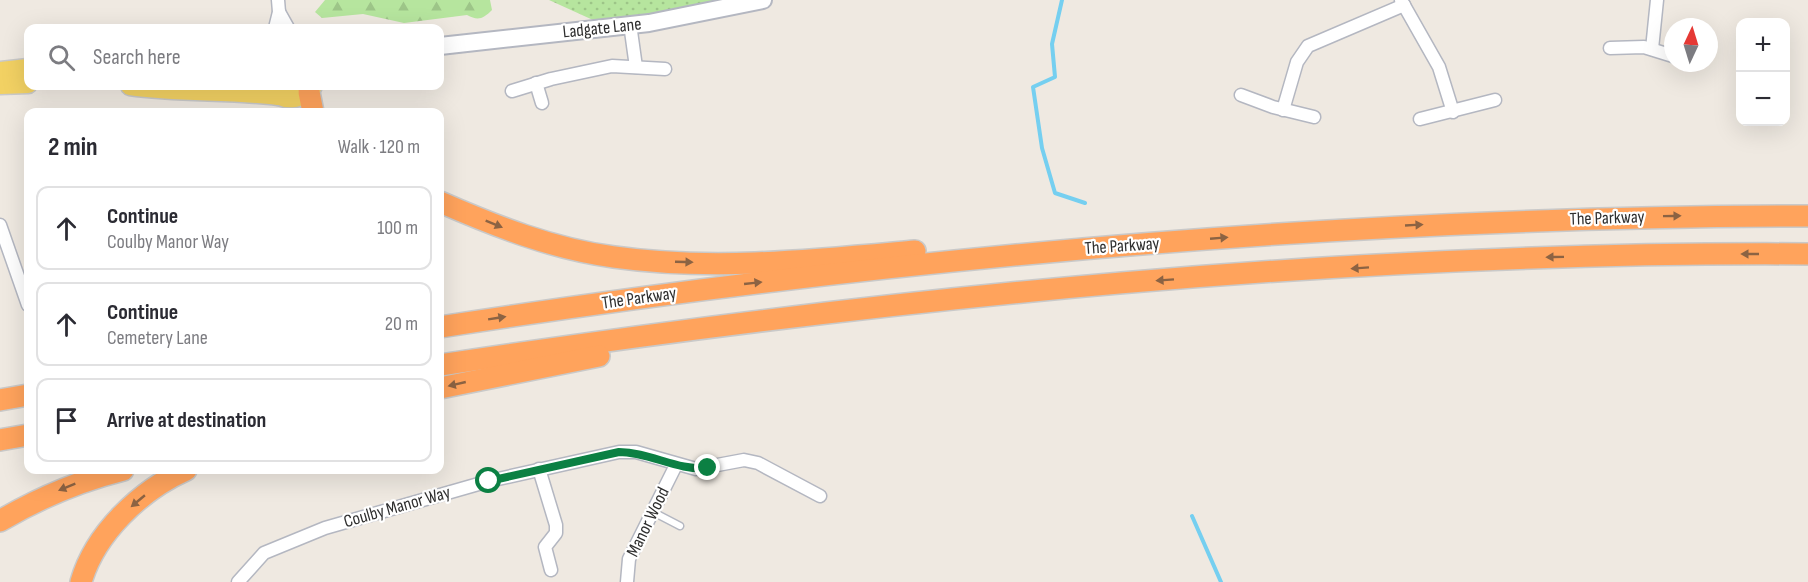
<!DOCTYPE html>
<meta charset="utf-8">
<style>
:root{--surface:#fff;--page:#f7f7f7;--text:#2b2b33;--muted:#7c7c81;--line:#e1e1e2}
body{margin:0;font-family:"Sofia Sans Condensed",sans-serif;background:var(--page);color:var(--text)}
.controls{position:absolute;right:18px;top:18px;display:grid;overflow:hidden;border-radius:12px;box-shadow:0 6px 24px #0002}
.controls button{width:54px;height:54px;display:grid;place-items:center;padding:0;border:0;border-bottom:2px solid var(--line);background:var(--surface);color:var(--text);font:30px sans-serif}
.compass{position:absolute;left:1664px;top:18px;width:54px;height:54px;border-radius:50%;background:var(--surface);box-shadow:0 6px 24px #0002;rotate:4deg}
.stop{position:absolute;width:18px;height:18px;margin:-14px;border:4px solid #0b8043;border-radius:50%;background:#fff}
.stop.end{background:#0b8043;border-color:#fff;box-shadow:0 2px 6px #0008}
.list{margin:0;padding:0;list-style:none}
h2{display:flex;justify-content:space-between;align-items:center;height:78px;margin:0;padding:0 24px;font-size:26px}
h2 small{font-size:20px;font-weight:400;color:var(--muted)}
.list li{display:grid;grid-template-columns:39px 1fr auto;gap:18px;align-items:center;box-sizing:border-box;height:84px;margin:0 12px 12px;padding:0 12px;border:2px solid var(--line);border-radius:12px}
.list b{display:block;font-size:22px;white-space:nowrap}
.list p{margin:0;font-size:20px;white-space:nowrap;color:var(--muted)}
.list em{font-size:20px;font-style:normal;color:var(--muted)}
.icon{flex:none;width:33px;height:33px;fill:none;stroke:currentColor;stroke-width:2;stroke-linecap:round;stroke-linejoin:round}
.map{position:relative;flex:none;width:1808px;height:582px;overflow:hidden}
.search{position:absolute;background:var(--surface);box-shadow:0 6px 24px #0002;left:24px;top:24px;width:420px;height:66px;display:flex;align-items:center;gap:15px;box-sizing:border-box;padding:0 21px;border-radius:12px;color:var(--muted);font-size:22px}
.panel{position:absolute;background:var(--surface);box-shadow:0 6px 24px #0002;left:24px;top:108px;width:420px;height:366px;border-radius:12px}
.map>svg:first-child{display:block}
</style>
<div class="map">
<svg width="1808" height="582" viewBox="0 0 1808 582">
<defs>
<pattern id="grass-dots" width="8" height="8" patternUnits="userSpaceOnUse" patternTransform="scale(1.5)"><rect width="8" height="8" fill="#b6e59e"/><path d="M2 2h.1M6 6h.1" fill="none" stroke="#9dc588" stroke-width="1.8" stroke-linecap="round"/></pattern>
<pattern id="forest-firs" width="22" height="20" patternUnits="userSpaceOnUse" patternTransform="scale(1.5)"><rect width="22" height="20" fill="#b6e59e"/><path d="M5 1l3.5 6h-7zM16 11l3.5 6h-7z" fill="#9dc588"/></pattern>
</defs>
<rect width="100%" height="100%" fill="#efe9e1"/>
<!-- grass -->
<polygon fill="url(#grass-dots)" points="549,0 718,0 649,23 593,20"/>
<!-- forest -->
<path fill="url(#forest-firs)" d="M325,0H490L492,10C483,19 478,21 467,15L404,23L363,14L322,18L315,12Z"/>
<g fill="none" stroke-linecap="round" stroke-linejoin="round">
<!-- stream -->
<g stroke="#75cff0" stroke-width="4">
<polyline points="1062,0 1052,44 1055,77 1033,87 1042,148 1055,193 1085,203"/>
<polyline points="1192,516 1221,582"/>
</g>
<defs>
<polyline id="lane" points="653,512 680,526"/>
<g id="street">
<polyline points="1401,0 1439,67 1453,112"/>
<polyline points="279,12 288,28"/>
<polyline points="630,24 636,67"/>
<polyline points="275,28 279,12 278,0"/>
<polyline points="1610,48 1644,47 1673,56"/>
<polyline points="1652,49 1657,0"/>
<polyline points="536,83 542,103"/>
<polyline points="512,91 551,79 612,66 665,69"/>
<polyline points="1241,95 1273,107 1314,117"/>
<polyline points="1283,110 1297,62 1308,46 1404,5"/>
<polyline points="1420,119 1495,100"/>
<polyline points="0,225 28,305"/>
<polyline points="539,469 556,525 556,533 545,547 551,570"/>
<polyline points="238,582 264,553 325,528 489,481 619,452 636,452 696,469 744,460 758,463 820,496"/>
<polyline points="627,582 629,559 676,465"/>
</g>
<polyline id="secondary" points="440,46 649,23 763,0"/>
<g id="primary">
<polyline points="0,71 28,68"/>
<polyline points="0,85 28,84"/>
<path d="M130,86C179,93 229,90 278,96"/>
<path d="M270,88C283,103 302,101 313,86"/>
</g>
<g id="highway">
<polyline points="309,92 313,112"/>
<path d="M440,202C495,226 553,249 614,257C713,271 816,260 915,251"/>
<path d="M440,327C892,257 1350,217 1808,216"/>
<path d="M440,365C892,297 1350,251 1808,254"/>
<polyline points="440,388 599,356"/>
<polyline points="0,400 28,395"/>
<polyline points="0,440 28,435"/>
<path d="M0,521C39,498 79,481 123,470"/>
<path d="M81,582C95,533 141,490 186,470"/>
</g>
</defs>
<!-- lane casing -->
<use href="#lane" stroke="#b4b7c1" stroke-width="9"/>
<!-- street casing -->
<use href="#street" stroke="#b4b7c1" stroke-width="15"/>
<!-- secondary casing -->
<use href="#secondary" stroke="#b4b7c1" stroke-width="20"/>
<!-- primary casing -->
<use href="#primary" stroke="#c9c9c9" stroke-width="21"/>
<!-- highway casing -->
<use href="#highway" stroke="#c9c9c9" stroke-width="24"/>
<!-- lane -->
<use href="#lane" stroke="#fff" stroke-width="6"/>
<!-- street -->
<use href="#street" stroke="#fff" stroke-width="12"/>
<!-- secondary -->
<use href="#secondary" stroke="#fff" stroke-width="16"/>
<!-- primary -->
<use href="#primary" stroke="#f2d163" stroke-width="18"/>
<!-- highway -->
<use href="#highway" stroke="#ffa35c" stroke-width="21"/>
</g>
<!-- one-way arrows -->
<defs><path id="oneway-solid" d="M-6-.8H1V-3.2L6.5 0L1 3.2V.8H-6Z" transform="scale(1.5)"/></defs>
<g fill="#8c6343">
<use href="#oneway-solid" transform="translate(1672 216) rotate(-1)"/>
<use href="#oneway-solid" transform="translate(494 224) rotate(22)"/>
<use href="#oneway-solid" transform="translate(1414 225) rotate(-3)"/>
<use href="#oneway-solid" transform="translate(1219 238) rotate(-5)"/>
<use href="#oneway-solid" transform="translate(1750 254) rotate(-180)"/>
<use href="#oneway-solid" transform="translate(1555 257) rotate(179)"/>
<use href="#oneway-solid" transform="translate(684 262) rotate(2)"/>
<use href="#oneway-solid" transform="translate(1360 268) rotate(176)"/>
<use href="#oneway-solid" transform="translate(1165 280) rotate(176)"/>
<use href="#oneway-solid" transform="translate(753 283) rotate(-6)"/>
<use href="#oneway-solid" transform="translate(497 318) rotate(-9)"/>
<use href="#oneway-solid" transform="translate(457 384) rotate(167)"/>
<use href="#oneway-solid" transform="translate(67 487) rotate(158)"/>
<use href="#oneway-solid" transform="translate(138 501) rotate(140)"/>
</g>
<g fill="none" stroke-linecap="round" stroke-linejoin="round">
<!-- route -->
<path stroke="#0b8043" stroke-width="8" d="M489,481L619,452C650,452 677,471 708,468"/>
</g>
<g text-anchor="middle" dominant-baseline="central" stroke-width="4.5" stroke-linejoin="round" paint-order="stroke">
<!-- street labels -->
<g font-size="18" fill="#2e2e2e" stroke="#fff">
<text transform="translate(602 28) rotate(-6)">Ladgate Lane</text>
<text transform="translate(1607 218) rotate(-2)">The Parkway</text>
<text transform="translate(1122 246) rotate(-4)">The Parkway</text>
<text transform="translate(639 298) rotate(-8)">The Parkway</text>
<text transform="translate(397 507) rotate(-16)">Coulby Manor Way</text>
<text transform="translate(648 522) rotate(-64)">Manor Wood</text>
</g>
</g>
</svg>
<div class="controls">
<button>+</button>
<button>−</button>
</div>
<svg class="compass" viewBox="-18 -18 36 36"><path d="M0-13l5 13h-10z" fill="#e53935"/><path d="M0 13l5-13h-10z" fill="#7c7c81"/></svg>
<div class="stop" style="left:489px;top:481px"></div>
<div class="stop end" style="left:708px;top:468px"></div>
<div class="search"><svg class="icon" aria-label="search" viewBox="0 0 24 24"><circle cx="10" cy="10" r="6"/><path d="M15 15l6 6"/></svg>Search here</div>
<section class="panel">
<h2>2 min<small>Walk · 120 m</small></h2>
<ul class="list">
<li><svg class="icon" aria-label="ahead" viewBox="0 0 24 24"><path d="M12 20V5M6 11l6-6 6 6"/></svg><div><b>Continue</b><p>Coulby Manor Way</p></div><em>100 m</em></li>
<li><svg class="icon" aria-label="ahead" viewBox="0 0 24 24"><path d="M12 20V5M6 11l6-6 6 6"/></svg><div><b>Continue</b><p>Cemetery Lane</p></div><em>20 m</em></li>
<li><svg class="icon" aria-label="arrive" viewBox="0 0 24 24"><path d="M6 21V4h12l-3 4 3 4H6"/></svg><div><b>Arrive at destination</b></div></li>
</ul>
</section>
</div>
